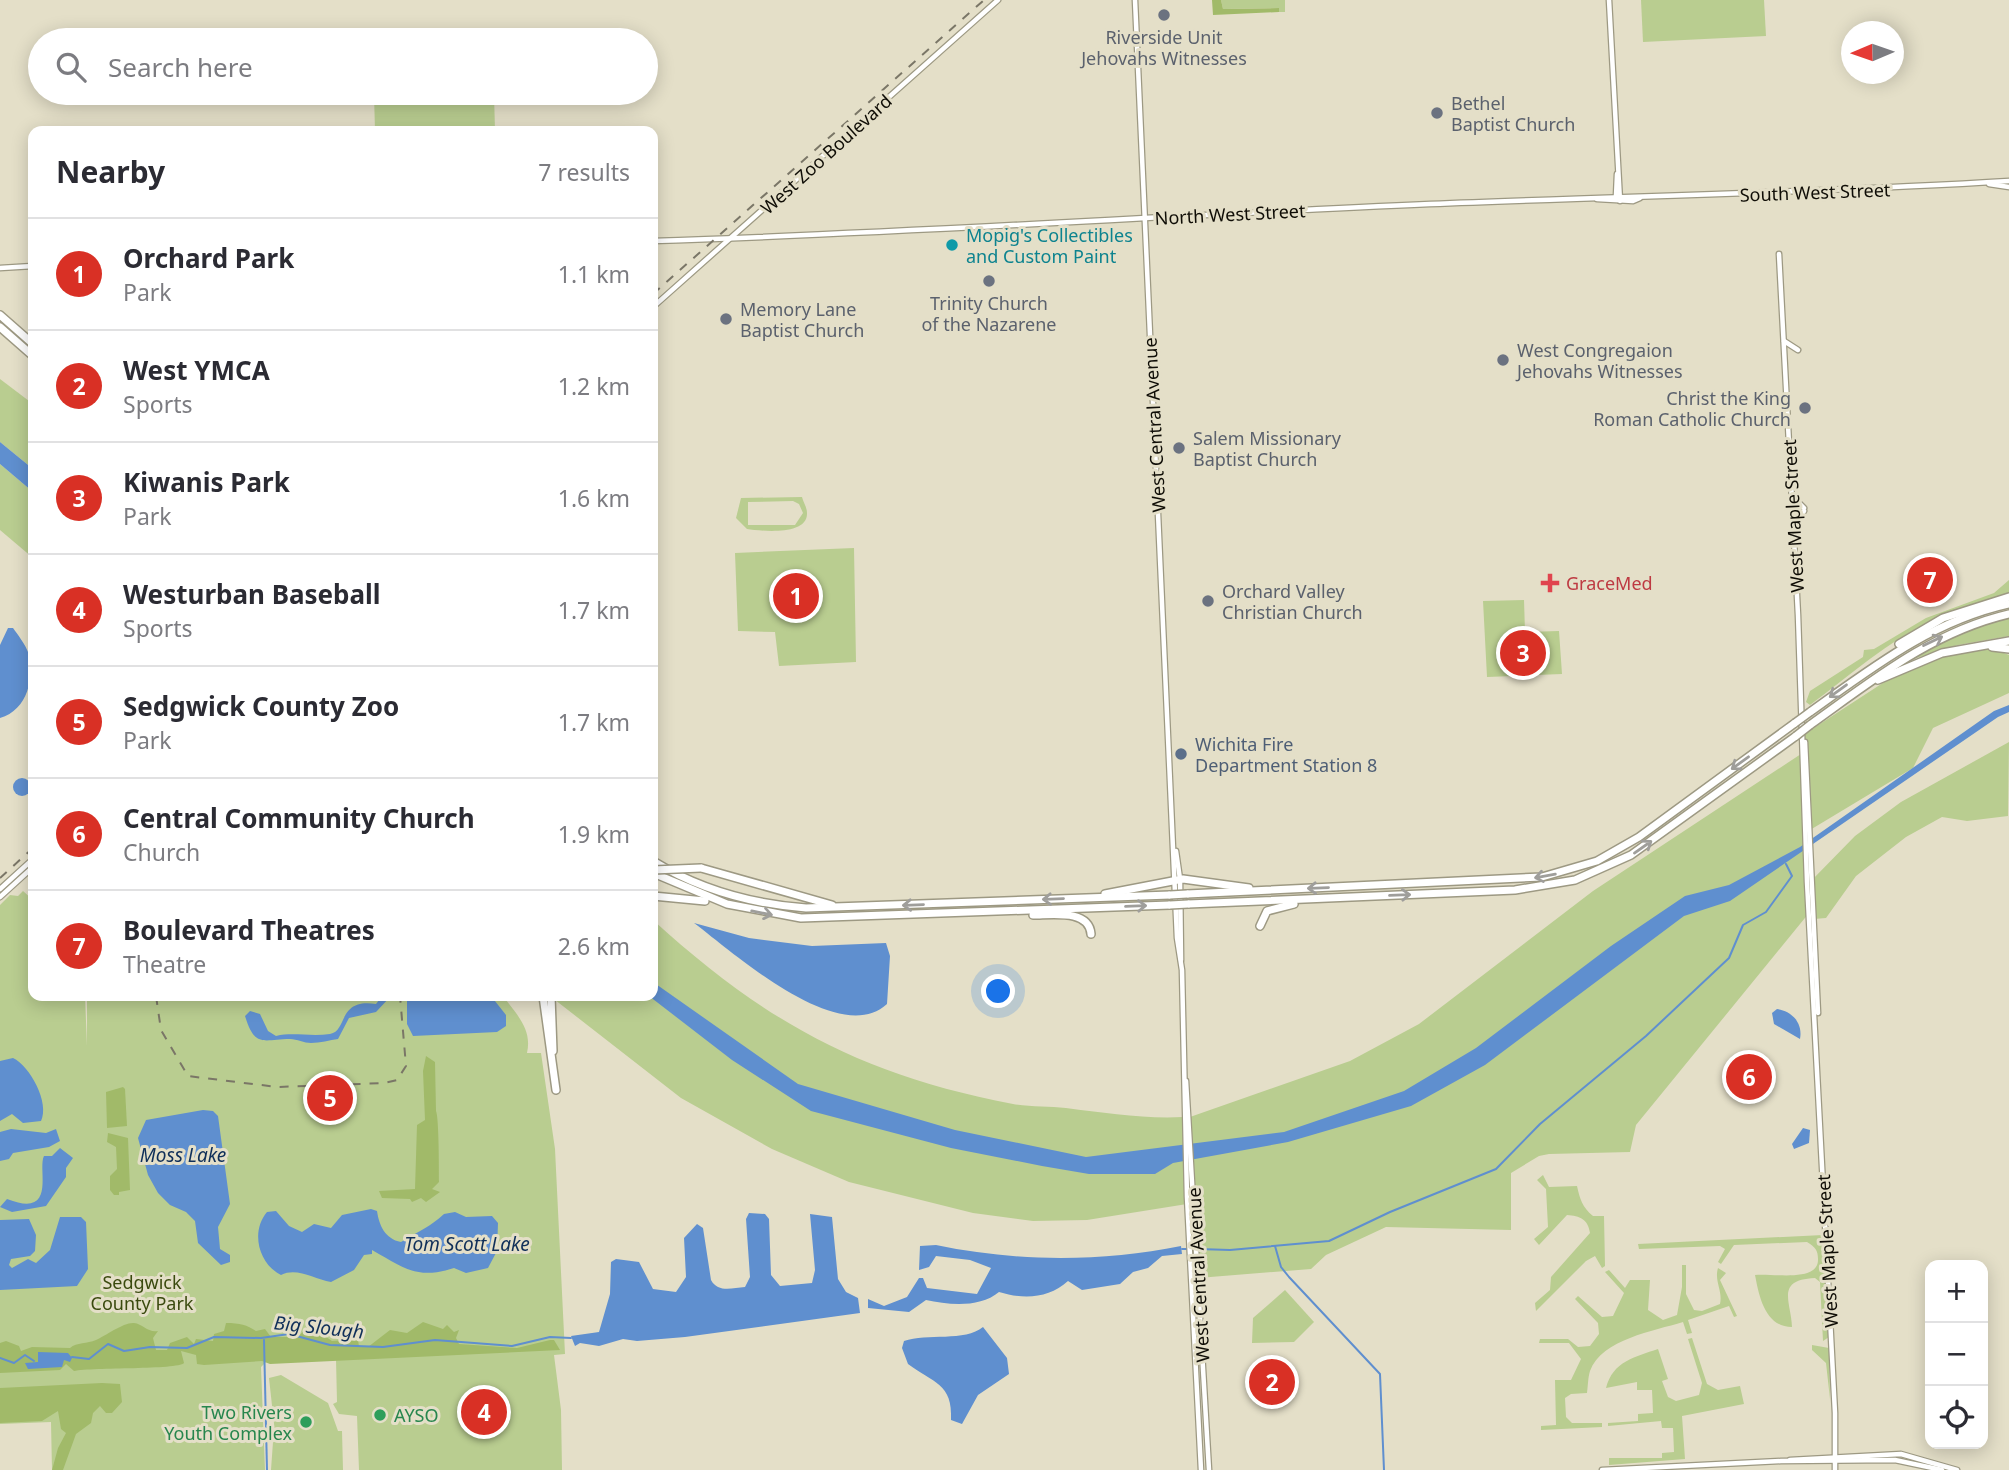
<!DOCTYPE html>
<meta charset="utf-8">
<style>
:root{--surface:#fff;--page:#f7f7f7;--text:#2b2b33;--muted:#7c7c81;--line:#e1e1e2;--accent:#d93025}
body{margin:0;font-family:"Noto Sans",sans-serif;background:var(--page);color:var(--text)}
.controls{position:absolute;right:21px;bottom:21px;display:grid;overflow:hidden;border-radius:14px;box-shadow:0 4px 18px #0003}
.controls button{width:63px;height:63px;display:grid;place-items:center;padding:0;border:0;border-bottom:2px solid var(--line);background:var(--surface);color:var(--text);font:35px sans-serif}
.compass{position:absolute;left:1841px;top:21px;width:63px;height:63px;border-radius:50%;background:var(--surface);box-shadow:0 4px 18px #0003;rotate:268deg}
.you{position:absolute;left:999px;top:992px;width:24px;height:24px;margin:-18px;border:5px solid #fff;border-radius:50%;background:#1a73e8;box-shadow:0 0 0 10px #1a73e833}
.badge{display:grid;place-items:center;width:46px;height:46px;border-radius:50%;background:var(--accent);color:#fff;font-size:23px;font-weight:700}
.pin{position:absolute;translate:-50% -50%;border:4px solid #fff;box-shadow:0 2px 7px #0006}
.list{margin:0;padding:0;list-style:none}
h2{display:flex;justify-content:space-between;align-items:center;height:91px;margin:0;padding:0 28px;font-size:30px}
h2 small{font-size:23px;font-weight:400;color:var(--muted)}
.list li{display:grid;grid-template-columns:46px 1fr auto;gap:21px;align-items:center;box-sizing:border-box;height:112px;padding:0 28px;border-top:2px solid var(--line)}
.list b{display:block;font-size:26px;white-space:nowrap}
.list p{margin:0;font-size:23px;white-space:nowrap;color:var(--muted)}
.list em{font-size:23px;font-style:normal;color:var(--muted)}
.icon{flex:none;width:38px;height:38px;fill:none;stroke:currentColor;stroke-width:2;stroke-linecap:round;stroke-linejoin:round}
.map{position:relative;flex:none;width:2009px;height:1470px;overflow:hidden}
.search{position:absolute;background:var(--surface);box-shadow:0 4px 18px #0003;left:28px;top:28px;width:630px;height:77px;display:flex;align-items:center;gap:18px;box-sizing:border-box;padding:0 24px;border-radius:38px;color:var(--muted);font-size:26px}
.panel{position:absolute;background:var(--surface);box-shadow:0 4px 18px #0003;left:28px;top:126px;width:630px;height:875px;border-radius:14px}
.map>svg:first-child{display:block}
</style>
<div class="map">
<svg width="2009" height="1470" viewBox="0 0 2009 1470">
<rect width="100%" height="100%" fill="#e4dfc8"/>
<!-- green -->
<g fill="#b9cd90" fill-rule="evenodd">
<polygon points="1221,0 1285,0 1285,12 1279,12 1278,8 1223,9"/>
<polygon points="1641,0 1764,0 1766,36 1643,42"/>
<polygon points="494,93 495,131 375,131 374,94"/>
<polygon points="0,379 33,404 33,469 0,442"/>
<polygon points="0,464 33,492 33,558 0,530"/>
<path d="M802,497C803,502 807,507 807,513C808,536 761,531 747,529L736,518L741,498ZM793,501L799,504L803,513L795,525H748V502Z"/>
<polygon points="854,548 856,662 779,666 775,632 738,631 735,553"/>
<path d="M2009,580V594C1983,601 1957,608 1933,620C1888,641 1849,676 1810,705L1806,702L1810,691L1863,657L1864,650L1874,649L1926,618L1994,593Z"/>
<polygon points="1524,600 1525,632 1559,631 1562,674 1487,677 1483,601"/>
<path d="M2009,618V636L1958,645L1910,660C1934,637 1977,627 2009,618Z"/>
<polygon points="1989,647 2009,655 2009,693 1933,728 1913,768 1810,830 1803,735 1915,662"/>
<polygon points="2009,742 2008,816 1967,821 1942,817 1906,837 1856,876 1826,918 1814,919 1812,880 1855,836 1901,802"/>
<polygon points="1801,754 1809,913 1636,1125 1630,1152 1549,1154 1539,1156 1511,1173 1511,1230 1386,1227 1326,1255 1311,1269 1198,1278 1190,1117 1350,1061 1419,1024 1593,891"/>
<path d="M23,891L33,900V996H85L87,1046V996H502L506,1000C519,1017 532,1031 527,1053H541L555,1149L565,1354L554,1355L561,1410L562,1470H359L357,1416L339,1414L333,1404L337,1402L336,1359L266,1362L261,1367L265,1470H52L51,1422L0,1424V905L10,895L18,896Z"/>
<path d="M653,920C766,1023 862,1075 1013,1104C1031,1107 1049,1106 1066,1108C1105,1113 1145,1119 1183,1117L1187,1204L1087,1220L1033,1221L973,1213L849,1182L772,1149L681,1098L550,996H653Z"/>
<path d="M1543,1175L1549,1187L1577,1186C1580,1199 1582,1207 1593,1216H1604L1605,1266L1602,1268L1595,1256L1586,1261L1536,1311L1535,1303L1550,1290L1551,1277L1590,1233C1588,1219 1580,1216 1567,1215L1539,1245L1534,1239L1548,1227L1546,1189L1537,1180Z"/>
<path d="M1823,1235L1829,1337L1823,1341L1820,1282L1815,1278C1775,1280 1791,1301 1792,1327C1765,1327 1759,1296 1755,1275C1772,1273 1819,1283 1818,1259C1818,1250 1815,1247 1807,1242L1734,1245L1721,1264L1718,1262L1725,1249L1720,1246L1639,1249L1638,1244Z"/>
<path d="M1682,1265H1686V1294L1694,1310L1702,1311L1720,1304C1723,1291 1714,1281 1718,1268L1726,1273L1720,1280L1737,1316L1734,1317L1729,1306L1688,1320L1692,1333L1687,1334L1683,1322C1654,1331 1602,1339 1590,1371C1588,1377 1588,1386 1587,1393L1571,1394L1565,1398L1566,1417L1572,1423H1602V1427L1541,1430V1426L1556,1425L1555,1380H1571L1581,1359L1569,1343H1539L1540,1339H1568L1578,1347L1590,1346L1599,1334L1598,1323L1575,1299L1578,1296L1602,1317L1613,1316L1624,1293L1605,1272L1609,1270L1625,1288L1630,1280H1650L1648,1310L1663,1320L1677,1315L1682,1287Z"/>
<polygon points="1285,1290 1314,1322 1294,1342 1252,1343 1253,1318"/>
<path d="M1692,1338L1707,1384L1718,1390L1740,1386L1744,1404L1682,1416L1685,1459L1609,1465V1458H1662V1453L1674,1452L1673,1428H1662L1661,1421L1608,1426V1423L1638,1421V1414L1653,1413L1652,1390H1637V1382L1606,1388C1613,1361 1635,1357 1658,1349L1668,1379L1662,1381L1668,1397L1676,1401L1699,1395L1702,1383L1688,1339Z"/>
<polygon points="1812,1345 1829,1348 1830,1399 1826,1363 1812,1350"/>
<polygon points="281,1375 328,1403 338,1431 342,1431 343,1470 271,1470 273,1442 276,1442 269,1378"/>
</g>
<!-- forest -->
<g fill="#a1ba69">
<polygon points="1212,0 1221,0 1223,9 1279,8 1279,12 1213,15"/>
<path d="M426,1056L435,1062L436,1111C439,1117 439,1170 439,1182L432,1189L440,1192L426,1202L421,1198L412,1202L410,1199L382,1198L379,1191L415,1189L417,1125L425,1120L423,1071Z"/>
<polygon points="123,1087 125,1089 127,1126 107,1128 106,1092"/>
<polygon points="108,1133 128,1138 130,1190 119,1192 119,1195 114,1195 110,1190 110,1176 117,1169 116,1147 107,1142"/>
<path d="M423,1322L443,1329L447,1325L454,1332L459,1330L456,1338L459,1344L517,1348L550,1340H554L560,1350L270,1364L262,1361L204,1365L197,1364L196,1355L181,1351L184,1363C177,1370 93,1367 74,1371L66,1364L60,1370L0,1373V1343L6,1341L19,1346L21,1351L32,1347L70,1348C77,1342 87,1344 96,1340C105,1336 124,1322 134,1323C143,1324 148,1333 158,1331L153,1338L156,1350H167L170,1343L187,1337L194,1344L196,1339L213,1341L214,1334L224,1331L226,1323C240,1323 247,1325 256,1331L265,1329L271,1337H298L307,1327L314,1326L319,1329L317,1335L322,1334L332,1341L358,1339L359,1347H368L390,1330L407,1333Z"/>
<polygon points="102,1383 120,1384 122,1402 112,1413 106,1413 100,1406 93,1413 91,1423 76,1434 63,1470 52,1470 58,1448 66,1433 61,1429 58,1411 42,1421 0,1423 0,1388"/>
</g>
<!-- water -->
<g fill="#5f8fcf">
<polygon points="0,442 33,469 33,492 0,464"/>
<path d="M8,628H13C18,635 25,644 28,652C35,677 28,710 0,718V645Z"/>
<polygon points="2009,705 2009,712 1998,717 1730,901 1684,916 1485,1065 1411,1106 1288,1142 1173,1163 1155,1174 1089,1174 1042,1166 951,1148 811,1111 732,1060 649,996 653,996 653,982 798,1084 955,1130 1086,1157 1284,1132 1404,1091 1476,1048 1611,946 1685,896 1729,885 1800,847 1994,711"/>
<circle cx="22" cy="787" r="9"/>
<path d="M694,923L749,938L812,946L886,943L890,956L887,1004C839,1048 734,953 694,923Z"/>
<path d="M382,996H391L376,1012L349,1018L338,1039C330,1040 320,1043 311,1043C304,1043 297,1039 290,1039C264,1039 255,1049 245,1016L250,1011L260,1014L268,1031L276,1036C293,1032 311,1037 330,1034C348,1031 337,998 376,1004Z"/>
<polygon points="407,996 491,996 506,1015 506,1026 497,1032 413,1036 407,1024"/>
<path d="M1777,1009C1792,1011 1803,1023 1800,1039L1774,1024L1772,1013Z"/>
<path d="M13,1058C30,1066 50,1103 41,1121L23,1123L12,1114L0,1121V1061Z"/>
<polygon points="203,1110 213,1111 218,1116 230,1204 218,1227 220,1249 230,1255 230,1262 221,1265 198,1243 195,1221 186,1212 170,1205 158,1193 148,1175 138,1138 146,1120"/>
<polygon points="1803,1128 1810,1130 1809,1143 1794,1149 1792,1144"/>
<polygon points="11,1129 46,1133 56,1129 60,1141 49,1147 13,1153 9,1159 0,1161 0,1132"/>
<path d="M60,1148L73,1158L66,1168V1177L46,1206L12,1212L0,1207L7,1199C58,1219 37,1169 44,1156H52Z"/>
<path d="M371,1209L377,1211C379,1225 385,1239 401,1242C419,1231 430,1227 444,1214L455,1212L466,1217L492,1216L498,1223L497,1251L488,1268L466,1273L454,1268C417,1280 404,1268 372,1250V1254L364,1255L354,1270L331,1282C314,1279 297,1267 281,1275C259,1264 250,1232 267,1212L276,1211L289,1226L302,1232L314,1224L331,1228L342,1215Z"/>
<path d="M749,1213L765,1214L769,1219L771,1275L780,1286L812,1283L815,1270L810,1214L832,1217L838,1279L846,1292L858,1298L860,1313L685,1337L637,1341L623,1339L599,1346L580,1343L575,1346L571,1336L599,1332L610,1294L611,1262L616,1259L639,1262L653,1289L676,1292L686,1277L684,1238L697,1224L703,1228L711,1280C718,1293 732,1288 745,1287L750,1277L746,1219Z"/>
<polygon points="60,1217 81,1217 86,1222 88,1269 77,1286 0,1290 0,1220 29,1219 36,1235 35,1251 30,1256 11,1259 9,1265 12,1268 28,1259 36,1263 50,1250"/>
<path d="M936,1245C1017,1262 1101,1262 1181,1246L1182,1254L1162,1256L1148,1268L1133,1272L1120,1284L1082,1290L1068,1281C1049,1298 1025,1300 999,1292C980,1308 949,1305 926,1300L909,1312L868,1308V1299L884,1306L907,1297L919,1278H923L927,1288L977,1294L991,1268L970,1260L936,1256L929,1267L919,1270L920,1246Z"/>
<path d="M983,1327L1007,1358L1009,1374L978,1395L962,1424L951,1420C953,1383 933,1383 908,1364L902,1348L904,1341C927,1333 965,1342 983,1327Z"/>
<polygon points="38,1352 68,1353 72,1358 70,1362 64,1360 62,1367 28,1369 25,1363 38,1362"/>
</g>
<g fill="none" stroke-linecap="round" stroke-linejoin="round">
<!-- stream -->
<g stroke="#5f8fcf" stroke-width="2">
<polyline points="1275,1246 1281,1267 1289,1277 1380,1374 1384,1470"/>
<polyline points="1182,1249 1189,1249"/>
<polyline points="1198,1249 1230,1250 1329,1241 1390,1212 1496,1169 1540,1124 1646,1036 1729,958 1743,925 1766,912 1792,876 1786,864"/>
<polyline points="264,1340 267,1470"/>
<polyline points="72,1357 89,1359 108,1344 124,1351 150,1347 187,1348 214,1337 261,1338 289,1334 330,1345 383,1347 435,1340 512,1346 550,1337 571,1338"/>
<polyline points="0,1358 14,1363 25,1355 34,1361"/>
</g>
<defs>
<g id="secondary">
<polyline points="1135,0 1177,938 1182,970 1187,1197 1201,1470"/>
<polyline points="1609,0 1620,201"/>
<polyline points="1989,184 2009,187"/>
<polyline points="1616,196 1617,174"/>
<polyline points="1597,199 1633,201 1640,198"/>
<path d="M653,241C912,233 1171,215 1430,204C1623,196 1816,193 2009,181"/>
<polyline points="1779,254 1798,615 1807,882 1835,1413 1835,1470"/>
<polyline points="0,268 33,266"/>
<polyline points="653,307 998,0"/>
<polyline points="1784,341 1798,350"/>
<polyline points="1793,497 1804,508"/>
<polyline points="1794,527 1804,511"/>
<polyline points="1805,742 1818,1013"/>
<polyline points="1176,851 1180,879 1181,960"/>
<polyline points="0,889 33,859"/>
<polyline points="0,897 33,867"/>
<polyline points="1186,1081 1209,1470"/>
<polyline points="1790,1460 1901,1454 1957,1470"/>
<polyline points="1602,1470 1781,1461 1895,1460 1942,1470"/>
</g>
<g id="motorway">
<polyline points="0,315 33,344"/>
<polyline points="0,327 33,356"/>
<polyline points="1899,644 1943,618 2009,597"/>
<polyline points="1992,647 2009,649"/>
<polyline points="1878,680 1942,653 2009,641"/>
<path d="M1810,712C1873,667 1932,621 2009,604"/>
<path d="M1810,725C1873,680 1932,632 2009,614"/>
<path d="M653,861C699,889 752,904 806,908L1170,895"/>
<polyline points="701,868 832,905"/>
<polyline points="653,873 727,904 801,918 1170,905"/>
<polyline points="1105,894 1183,879 1249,888"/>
<polyline points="1187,894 1542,877 1597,861 1639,837 1795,723"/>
<polyline points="653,896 705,901"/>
<polyline points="1188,904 1515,890 1575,880 1631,855 1796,736"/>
<path d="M1033,915C1052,915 1089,909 1091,934"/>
<polyline points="1260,926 1267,911 1294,904"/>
<polyline points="543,996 556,1090"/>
<polyline points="551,996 553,1051"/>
</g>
</defs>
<!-- secondary casing -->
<use href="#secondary" stroke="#9d9983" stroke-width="7"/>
<!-- motorway casing -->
<use href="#motorway" stroke="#9d9983" stroke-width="10"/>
<!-- secondary -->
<use href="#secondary" stroke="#fff" stroke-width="4.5"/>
<!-- motorway -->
<use href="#motorway" stroke="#fff" stroke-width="7"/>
<!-- rail -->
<g stroke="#7a7667" stroke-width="2" stroke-dasharray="9 9" stroke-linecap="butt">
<polyline points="653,294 984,0"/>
<polyline points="0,878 33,848"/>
<polyline points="156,996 161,1030 188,1076 277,1087 384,1083 397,1080 406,1066 400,996"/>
</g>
<defs>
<g id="motorway-bridge">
<polyline points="1795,723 1810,712"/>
<polyline points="1796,736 1810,725"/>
<polyline points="653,870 701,868"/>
<polyline points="1170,895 1187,894"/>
<polyline points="1170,905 1188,904"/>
</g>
</defs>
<!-- motorway-bridge casing -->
<use href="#motorway-bridge" stroke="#9d9983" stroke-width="10" stroke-linecap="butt"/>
<!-- motorway-bridge -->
<use href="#motorway-bridge" stroke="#fff" stroke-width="7"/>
</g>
<!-- one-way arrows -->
<defs><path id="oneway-shaft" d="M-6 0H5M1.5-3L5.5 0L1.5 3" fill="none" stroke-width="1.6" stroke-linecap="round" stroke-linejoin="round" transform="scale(1.75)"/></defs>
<g stroke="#9f9e9b">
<use href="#oneway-shaft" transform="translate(1933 641) rotate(-26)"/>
<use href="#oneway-shaft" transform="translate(1838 691) rotate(144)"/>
<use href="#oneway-shaft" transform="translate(1740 763) rotate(144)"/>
<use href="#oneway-shaft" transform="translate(1643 847) rotate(-35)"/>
<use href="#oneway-shaft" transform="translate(1545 876) rotate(170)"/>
<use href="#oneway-shaft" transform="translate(1318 888) rotate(178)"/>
<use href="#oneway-shaft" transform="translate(1400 895) rotate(-2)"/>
<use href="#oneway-shaft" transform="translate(1053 899) rotate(178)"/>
<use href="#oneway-shaft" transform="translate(913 905) rotate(178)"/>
<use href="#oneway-shaft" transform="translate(1136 906) rotate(-2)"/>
<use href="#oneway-shaft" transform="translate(762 913) rotate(11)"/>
</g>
<!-- markers -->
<g fill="#6b7280" stroke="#e4dfc8" stroke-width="2.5">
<circle cx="1164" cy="15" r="7"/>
<circle cx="1437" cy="113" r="7"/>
<circle cx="989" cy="281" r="7"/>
<circle cx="726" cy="319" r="7"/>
<circle cx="1503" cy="360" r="7"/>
<circle cx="1805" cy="408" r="7"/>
<circle cx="1179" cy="448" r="7"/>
<circle cx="1208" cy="601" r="7"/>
</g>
<circle fill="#0f9aa8" stroke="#e4dfc8" stroke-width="2.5" cx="952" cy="245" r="7"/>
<path fill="#e0444e" stroke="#e4dfc8" stroke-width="2.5" d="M1546.5 572.5h7v7h7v7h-7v7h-7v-7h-7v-7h7z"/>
<circle fill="#5c6f8a" stroke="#e4dfc8" stroke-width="2.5" cx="1181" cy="754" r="7"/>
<g fill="#2e9e5b" stroke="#e4dfc8" stroke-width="2.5">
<circle cx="380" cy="1415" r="7"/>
<circle cx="306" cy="1422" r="7"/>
</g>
<g text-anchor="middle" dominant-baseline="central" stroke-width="6" stroke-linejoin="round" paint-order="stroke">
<!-- worship labels -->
<g font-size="18" fill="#5b616d" stroke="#e4dfc8" text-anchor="start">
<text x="1164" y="37" text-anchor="middle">Riverside Unit<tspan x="1164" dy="21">Jehovahs Witnesses</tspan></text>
<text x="1451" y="103">Bethel<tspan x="1451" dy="21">Baptist Church</tspan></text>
<text x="989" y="303" text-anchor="middle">Trinity Church<tspan x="989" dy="21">of the Nazarene</tspan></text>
<text x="740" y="309">Memory Lane<tspan x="740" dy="21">Baptist Church</tspan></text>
<text x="1517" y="350">West Congregaion<tspan x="1517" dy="21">Jehovahs Witnesses</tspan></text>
<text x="1791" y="398" text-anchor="end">Christ the King<tspan x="1791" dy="21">Roman Catholic Church</tspan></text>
<text x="1193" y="438">Salem Missionary<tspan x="1193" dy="21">Baptist Church</tspan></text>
<text x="1222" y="591">Orchard Valley<tspan x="1222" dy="21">Christian Church</tspan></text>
</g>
<!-- street labels -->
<g font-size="18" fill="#0f0d06" stroke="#e4dfc8">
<text transform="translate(826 154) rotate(-42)">West Zoo Boulevard</text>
<text transform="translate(1815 192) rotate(-2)">South West Street</text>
<text transform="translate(1230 214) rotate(-3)">North West Street</text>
<text transform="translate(1154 425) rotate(-93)">West Central Avenue</text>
<text transform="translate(1793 516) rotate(-93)">West Maple Street</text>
<text transform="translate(1827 1251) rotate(-93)">West Maple Street</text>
<text transform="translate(1198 1275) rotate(-93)">West Central Avenue</text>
</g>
<!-- culture labels -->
<g font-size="18" fill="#0d838f" stroke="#e4dfc8" text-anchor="start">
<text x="966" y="235">Mopig's Collectibles<tspan x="966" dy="21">and Custom Paint</tspan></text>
</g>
<!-- health labels -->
<g font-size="18" fill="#be3a42" stroke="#e4dfc8" text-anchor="start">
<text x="1566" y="583">GraceMed</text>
</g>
<!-- service labels -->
<g font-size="18" fill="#4e5e75" stroke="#e4dfc8" text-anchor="start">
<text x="1195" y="744">Wichita Fire<tspan x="1195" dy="21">Department Station 8</tspan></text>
</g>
<!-- park labels -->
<g font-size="18" fill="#3a4a0e" stroke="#e4dfc8">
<text x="142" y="1282">Sedgwick<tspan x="142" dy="21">County Park</tspan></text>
</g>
<!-- leisure labels -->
<g font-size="18" fill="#27864d" stroke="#e4dfc8" text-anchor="end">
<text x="292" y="1412">Two Rivers<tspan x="292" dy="21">Youth Complex</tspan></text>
<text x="394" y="1415" text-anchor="start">AYSO</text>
</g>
<!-- water labels -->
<g font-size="19" font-style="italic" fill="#0f2f59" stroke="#e4dfc8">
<text x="183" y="1155">Moss Lake</text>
<text x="467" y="1244">Tom Scott Lake</text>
<text transform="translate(319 1327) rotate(6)">Big Slough</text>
</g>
</g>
</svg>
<div class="controls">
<button>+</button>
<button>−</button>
<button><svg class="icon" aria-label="locate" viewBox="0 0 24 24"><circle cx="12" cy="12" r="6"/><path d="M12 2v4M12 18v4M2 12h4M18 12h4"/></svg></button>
</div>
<svg class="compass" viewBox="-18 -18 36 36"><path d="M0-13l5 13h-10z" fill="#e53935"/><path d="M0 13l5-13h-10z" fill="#7c7c81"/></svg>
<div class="you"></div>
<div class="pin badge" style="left:796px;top:596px">1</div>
<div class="pin badge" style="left:1272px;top:1382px">2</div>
<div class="pin badge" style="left:1523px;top:653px">3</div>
<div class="pin badge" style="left:484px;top:1412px">4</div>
<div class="pin badge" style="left:330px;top:1098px">5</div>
<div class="pin badge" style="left:1749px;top:1077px">6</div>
<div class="pin badge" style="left:1930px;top:580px">7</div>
<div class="search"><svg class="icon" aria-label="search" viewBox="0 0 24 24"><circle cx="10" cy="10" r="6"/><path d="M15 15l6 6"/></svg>Search here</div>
<section class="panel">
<h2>Nearby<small>7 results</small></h2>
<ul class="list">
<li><span class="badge">1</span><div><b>Orchard Park</b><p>Park</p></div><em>1.1 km</em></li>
<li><span class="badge">2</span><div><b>West YMCA</b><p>Sports</p></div><em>1.2 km</em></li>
<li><span class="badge">3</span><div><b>Kiwanis Park</b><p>Park</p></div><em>1.6 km</em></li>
<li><span class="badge">4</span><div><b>Westurban Baseball</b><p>Sports</p></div><em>1.7 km</em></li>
<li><span class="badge">5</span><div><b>Sedgwick County Zoo</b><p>Park</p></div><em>1.7 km</em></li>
<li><span class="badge">6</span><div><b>Central Community Church</b><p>Church</p></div><em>1.9 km</em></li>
<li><span class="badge">7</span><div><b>Boulevard Theatres</b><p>Theatre</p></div><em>2.6 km</em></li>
</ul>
</section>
</div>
